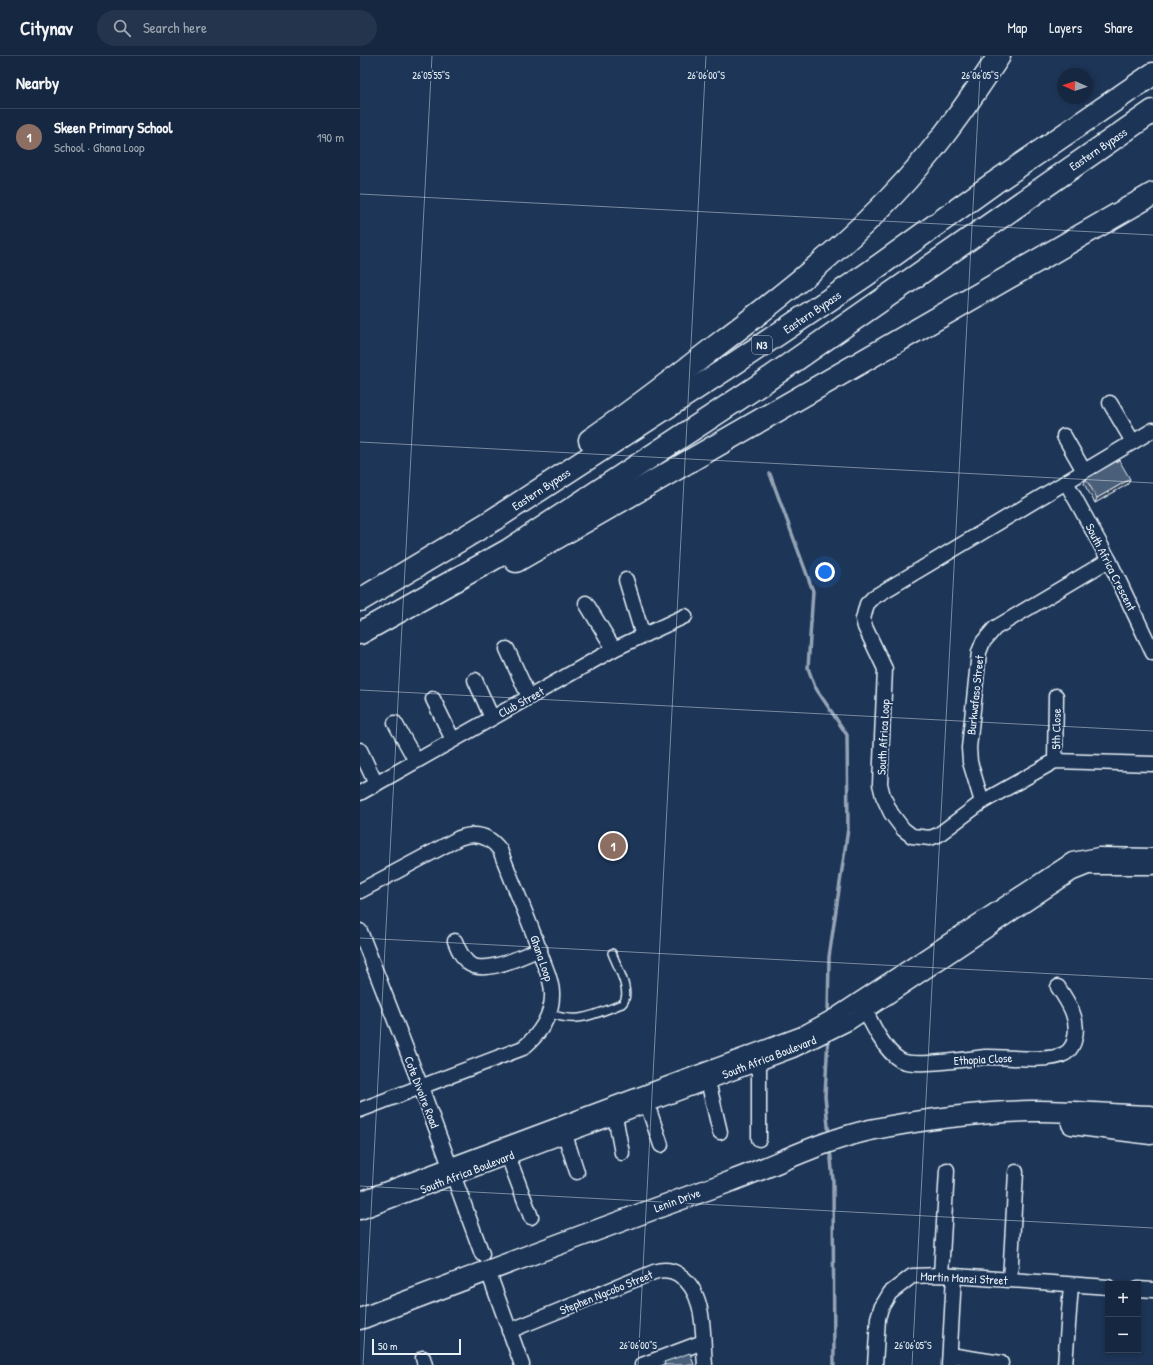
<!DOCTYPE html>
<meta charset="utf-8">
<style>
:root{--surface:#162841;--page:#23344c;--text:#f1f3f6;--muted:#9ea6b1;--line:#35445a;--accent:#ffd166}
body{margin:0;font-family:"Patrick Hand",sans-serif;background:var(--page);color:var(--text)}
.controls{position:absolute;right:12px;bottom:12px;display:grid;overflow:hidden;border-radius:0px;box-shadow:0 2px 6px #0003}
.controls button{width:36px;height:36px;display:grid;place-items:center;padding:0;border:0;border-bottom:1px solid var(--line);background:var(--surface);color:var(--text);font:20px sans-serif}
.compass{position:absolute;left:697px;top:12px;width:36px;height:36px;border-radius:50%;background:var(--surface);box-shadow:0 2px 6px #0003;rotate:273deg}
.scale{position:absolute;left:12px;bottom:10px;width:89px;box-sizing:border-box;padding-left:4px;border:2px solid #e8f1f8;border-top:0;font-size:11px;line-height:14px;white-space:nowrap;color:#e8f1f8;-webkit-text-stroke:3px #1d3557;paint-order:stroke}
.you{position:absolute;left:465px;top:516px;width:14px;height:14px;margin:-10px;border:3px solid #fff;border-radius:50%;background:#1a73e8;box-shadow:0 0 0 6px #1a73e833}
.badge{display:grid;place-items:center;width:26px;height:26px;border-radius:50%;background:var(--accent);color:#fff;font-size:13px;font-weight:700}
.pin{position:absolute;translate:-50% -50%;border:2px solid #fff;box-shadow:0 1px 4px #0006}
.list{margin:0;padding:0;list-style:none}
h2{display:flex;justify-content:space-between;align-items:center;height:52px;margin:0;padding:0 16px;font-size:17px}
h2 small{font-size:13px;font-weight:400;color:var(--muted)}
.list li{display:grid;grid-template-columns:26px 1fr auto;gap:12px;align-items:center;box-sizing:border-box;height:56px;padding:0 16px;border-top:1px solid var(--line)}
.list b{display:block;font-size:15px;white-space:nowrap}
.list p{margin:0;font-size:13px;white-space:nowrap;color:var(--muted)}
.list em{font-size:13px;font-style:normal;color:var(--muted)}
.icon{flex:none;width:22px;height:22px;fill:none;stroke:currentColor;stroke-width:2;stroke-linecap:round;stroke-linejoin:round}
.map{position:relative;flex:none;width:793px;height:1309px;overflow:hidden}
header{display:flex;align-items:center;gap:24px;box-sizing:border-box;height:56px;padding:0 20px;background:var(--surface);border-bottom:1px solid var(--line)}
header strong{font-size:19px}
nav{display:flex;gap:22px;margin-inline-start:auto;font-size:14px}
.search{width:280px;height:36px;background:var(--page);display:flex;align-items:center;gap:10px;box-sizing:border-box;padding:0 14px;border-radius:22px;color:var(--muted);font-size:15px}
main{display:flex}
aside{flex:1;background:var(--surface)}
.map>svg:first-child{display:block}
</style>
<header>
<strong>Citynav</strong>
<div class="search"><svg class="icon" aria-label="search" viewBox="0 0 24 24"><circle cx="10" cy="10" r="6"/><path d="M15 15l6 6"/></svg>Search here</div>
<nav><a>Map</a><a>Layers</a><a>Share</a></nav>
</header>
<main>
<aside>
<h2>Nearby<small></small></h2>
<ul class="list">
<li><span class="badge" style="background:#8d6e63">1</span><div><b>Skeen Primary School</b><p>School · Ghana Loop</p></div><em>190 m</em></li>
</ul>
</aside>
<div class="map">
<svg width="793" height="1309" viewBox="0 0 793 1309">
<rect width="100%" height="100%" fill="#1d3557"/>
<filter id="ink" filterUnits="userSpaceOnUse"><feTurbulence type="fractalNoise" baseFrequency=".025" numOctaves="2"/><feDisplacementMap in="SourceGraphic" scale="8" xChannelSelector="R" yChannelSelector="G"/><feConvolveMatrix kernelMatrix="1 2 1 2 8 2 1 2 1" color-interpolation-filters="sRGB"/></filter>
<g filter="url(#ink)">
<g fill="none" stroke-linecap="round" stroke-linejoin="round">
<!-- stream -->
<g stroke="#95a4b5" stroke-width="3.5">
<polyline points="410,418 453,535 448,612 455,631 487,679 488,773 469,901 468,959"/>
<polyline points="468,981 465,1040 469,1080"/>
<polyline points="470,1092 473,1125 474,1309"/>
</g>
<defs>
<path id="lane" d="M189,957C217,969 235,958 262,948C273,938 257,910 252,897"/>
<g id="street">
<polyline points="750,347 773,386"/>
<polyline points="793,374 514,541 507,548 503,563 505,571 525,613 520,728 523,740 531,757 543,773 552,780 570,782 578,779 622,746 695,705 793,708"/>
<polyline points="704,380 724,415"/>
<polyline points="706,426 749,504 793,597"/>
<polyline points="266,524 283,580"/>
<polyline points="226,547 254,593"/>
<polyline points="147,593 169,641"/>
<polyline points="115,624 132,662"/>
<polyline points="73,643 93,684"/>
<polyline points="35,667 56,705"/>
<polyline points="0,694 16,728"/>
<polyline points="695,705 696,640"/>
<polyline points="0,737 254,593 325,560"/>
<polyline points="622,746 610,706 609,692 619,596 623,586 635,572 749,504"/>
<path d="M0,835L99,782C115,776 129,779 140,794C154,831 171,867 183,905C187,915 192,926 192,937C193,959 179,979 163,992L0,1054"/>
<polyline points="0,875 61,1031 122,1198"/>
<path d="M95,885C98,893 102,901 108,907C125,920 162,900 180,893"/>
<path d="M501,946C510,964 523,994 540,1004C553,1012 607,1003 625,1001C645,1000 688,1007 704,998C710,995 714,988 715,981C719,962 708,946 698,931"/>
<polyline points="399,1007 399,1083"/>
<polyline points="348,1025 360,1076"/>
<polyline points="287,1048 301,1089"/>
<polyline points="255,1060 262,1097"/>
<polyline points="205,1079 217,1116"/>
<polyline points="148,1100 171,1161"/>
<polyline points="0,1143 442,978 473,961 712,804 739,799 793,800"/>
<polyline points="0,1156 433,994 490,966 687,834 713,817 728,811 793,811"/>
<polyline points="128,1215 162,1309"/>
<polyline points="581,1219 587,1114"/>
<polyline points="650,1224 656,1116"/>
<polyline points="778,1233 793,1234"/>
<path d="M149,1275L294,1216C303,1213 310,1213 318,1218C347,1236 342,1279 345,1309"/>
<polyline points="590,1299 641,1307"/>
<polyline points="63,1302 65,1309"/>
<polyline points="282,1309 343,1286"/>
<polyline points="515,1309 518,1262 521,1252 530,1237 552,1220 581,1219 748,1231"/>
<polyline points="589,1309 594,1220"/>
<polyline points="705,1309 711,1229"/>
</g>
<g id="secondary">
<polyline points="712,1068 791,1078"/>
<path d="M0,1263C122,1217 243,1171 366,1127C414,1110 460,1085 510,1074C559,1064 621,1056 671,1055C711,1054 751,1059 791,1060"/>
</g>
<g id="highway">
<path d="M230,384C274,354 315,322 356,290C437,229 518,165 580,84C601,57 620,29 639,0"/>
<polyline points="156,505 793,138"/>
<polyline points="0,544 130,466 375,307 506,219 634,127 793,18"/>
<polyline points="0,577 149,494 404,326 793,55"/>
</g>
</defs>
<!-- lane casing -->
<use href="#lane" stroke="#e8f1f8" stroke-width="10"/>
<!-- street casing -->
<use href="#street" stroke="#e8f1f8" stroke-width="17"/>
<!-- secondary casing -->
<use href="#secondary" stroke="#e8f1f8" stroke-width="23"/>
<!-- highway casing -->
<use href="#highway" stroke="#e8f1f8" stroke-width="25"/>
<!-- lane -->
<use href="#lane" stroke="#1d3557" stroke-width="7"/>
<!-- street -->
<use href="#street" stroke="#1d3557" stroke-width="14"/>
<!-- secondary -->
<use href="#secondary" stroke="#1d3557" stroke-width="20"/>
<!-- highway -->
<use href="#highway" stroke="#1d3557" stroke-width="22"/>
</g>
<!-- wall -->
<polygon fill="#3f5169" stroke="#e8f1f8" points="726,423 768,428 735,447 724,428"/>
<!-- shaded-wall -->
<polygon fill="#334255" stroke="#e8f1f8" points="770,423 768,428 735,447 737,442"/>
<!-- building -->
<g fill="#495e7a" stroke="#e8f1f8">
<polygon points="759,404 770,423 737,442 726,423"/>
<polygon points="330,1297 334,1309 305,1309 304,1306"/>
</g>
</g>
<!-- ticks -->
<path fill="none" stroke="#e8f1f8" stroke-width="1" stroke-opacity="0.45" d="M0,138L793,179M0,386L793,427M0,634L793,675M0,882L793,923M0,1130L793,1172M3,1309L72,0M278,1309L346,0M552,1309L621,0"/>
<g text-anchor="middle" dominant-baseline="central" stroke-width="4" stroke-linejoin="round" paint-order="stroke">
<!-- shield labels -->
<rect fill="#1d3557" stroke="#abb9c8" stroke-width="1" x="392" y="280" width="20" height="18" rx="3"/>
<g font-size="11" font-weight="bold" fill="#e8f1f8">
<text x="402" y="289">N3</text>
</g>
<!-- street labels -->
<g font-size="12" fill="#e8f1f8" stroke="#1d3557">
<text transform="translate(738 93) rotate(-34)">Eastern Bypass</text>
<text transform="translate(452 256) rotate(-34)">Eastern Bypass</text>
<text transform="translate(181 433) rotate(-33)">Eastern Bypass</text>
<text transform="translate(751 511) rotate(63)">South Africa Crescent</text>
<text transform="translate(615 639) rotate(-84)">Burkwafaso Street</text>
<text transform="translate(161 646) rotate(-29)">Club Street</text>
<text transform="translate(696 673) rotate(-89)">5th Close</text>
<text transform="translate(523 681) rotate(-87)">South Africa Loop</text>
<text transform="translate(182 902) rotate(71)">Ghana Loop</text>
<text transform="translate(409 1001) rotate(-21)">South Africa Boulevard</text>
<text transform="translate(623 1003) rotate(-3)">Ethopia Close</text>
<text transform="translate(62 1036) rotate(69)">Cote Divoire Road</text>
<text transform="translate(107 1116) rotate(-21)">South Africa Boulevard</text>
<text transform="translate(317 1144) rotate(-20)">Lenin Drive</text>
<text transform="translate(604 1222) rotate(3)">Martin Manzi Street</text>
<text transform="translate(246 1236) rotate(-22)">Stephen Ngcobo Street</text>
</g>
</g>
<g font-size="10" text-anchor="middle" fill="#e8f1f8" stroke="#1d3557" stroke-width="4" stroke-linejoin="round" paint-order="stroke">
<text x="71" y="23">26°05'55"S</text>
<text x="346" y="23">26°06'00"S</text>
<text x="620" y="23">26°06'05"S</text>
<text x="278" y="1293">26°06'00"S</text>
<text x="553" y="1293">26°06'05"S</text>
</g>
</svg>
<div class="controls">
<button>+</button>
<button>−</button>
</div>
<svg class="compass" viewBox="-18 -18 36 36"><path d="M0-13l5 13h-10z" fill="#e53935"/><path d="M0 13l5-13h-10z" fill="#9ea6b1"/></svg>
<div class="scale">50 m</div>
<div class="you"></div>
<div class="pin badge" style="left:253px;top:790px;background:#8d6e63">1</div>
</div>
</main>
